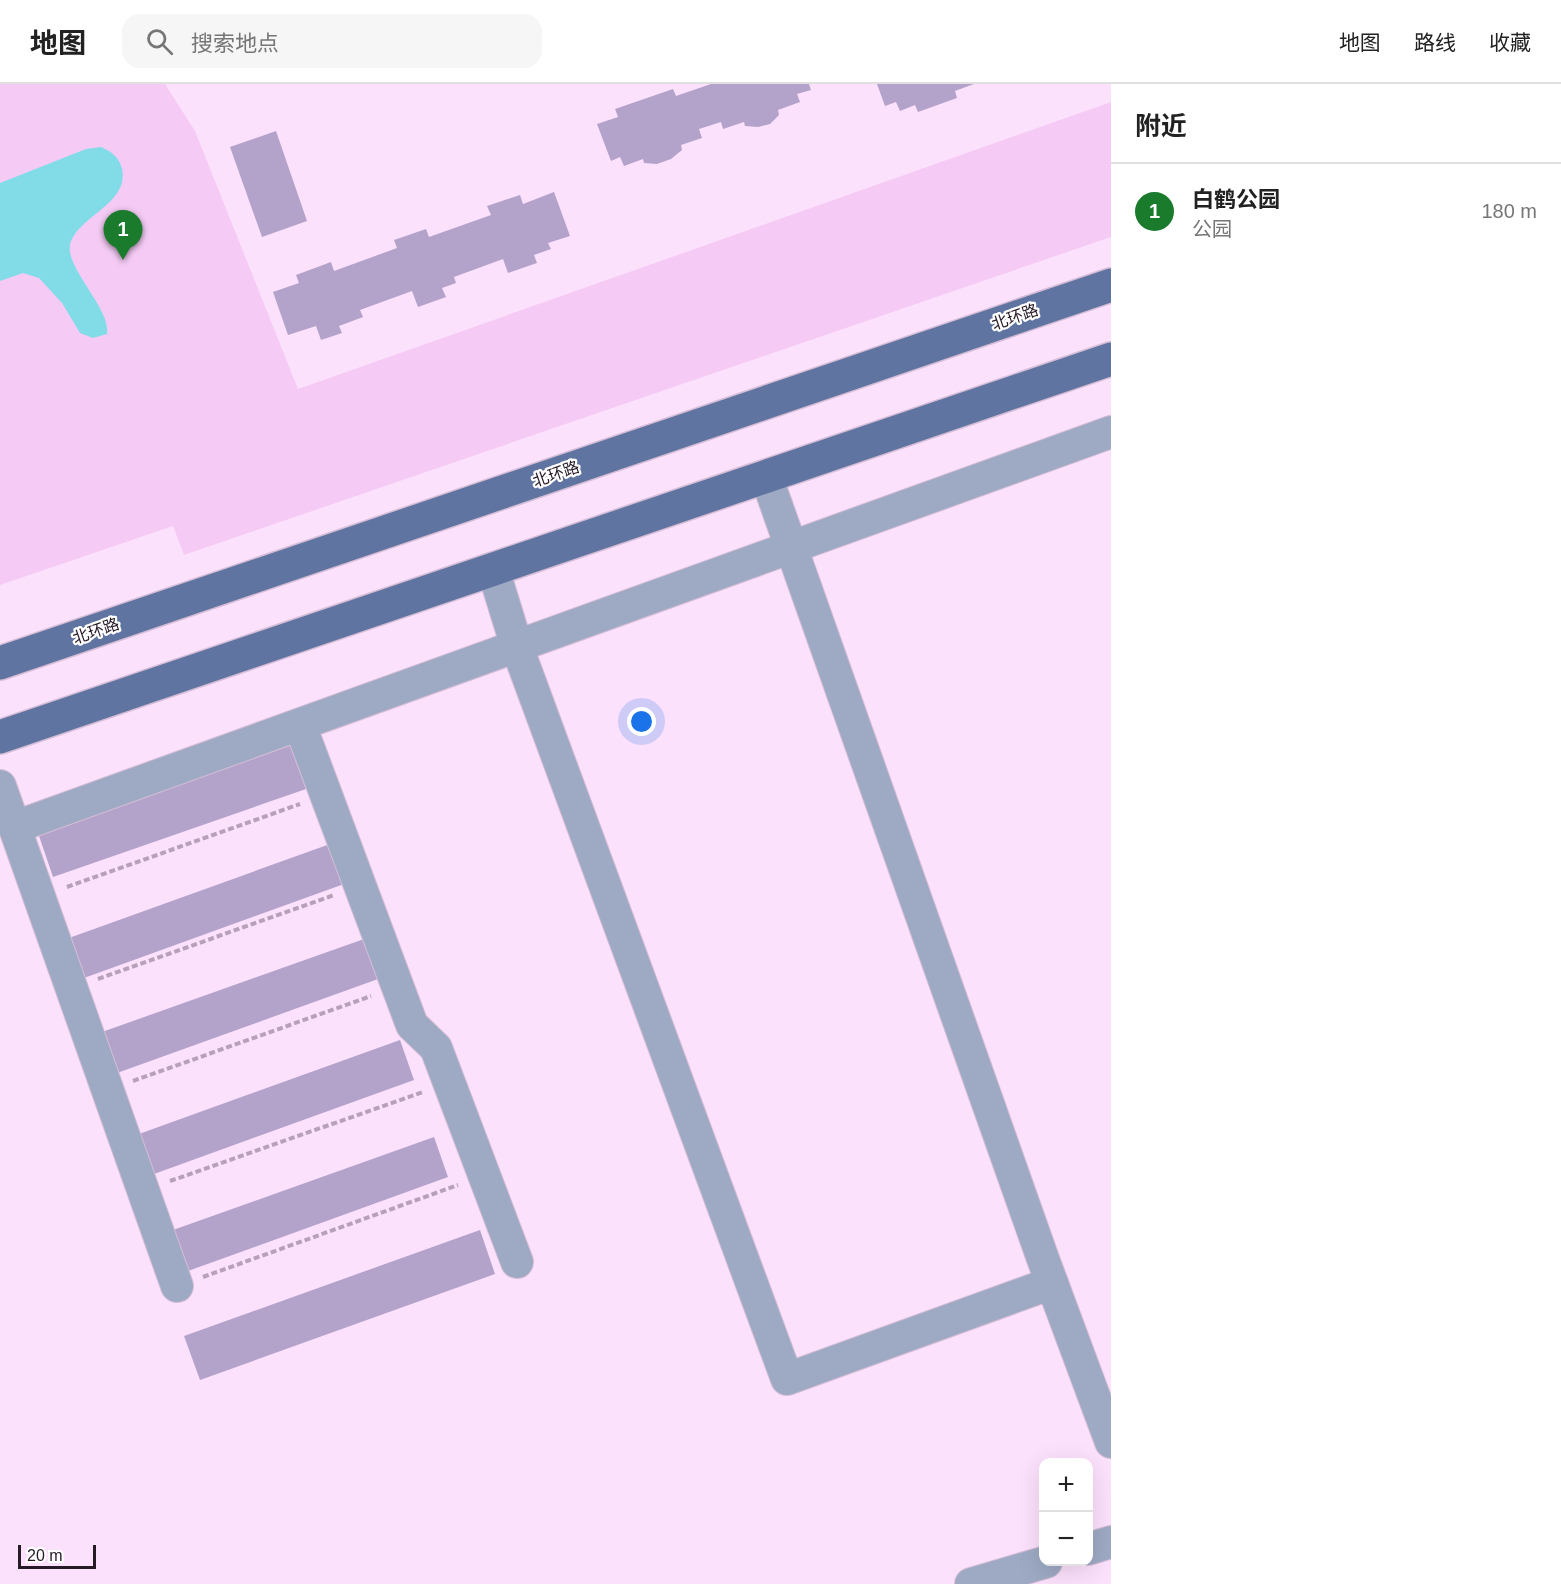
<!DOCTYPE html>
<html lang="zh">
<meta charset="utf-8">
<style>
:root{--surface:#fff;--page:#f6f6f6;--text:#222;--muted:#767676;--line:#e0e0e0;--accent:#1a7b2c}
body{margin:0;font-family:Arial,"Noto Sans SC",sans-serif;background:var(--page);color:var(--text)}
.controls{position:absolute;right:18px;bottom:18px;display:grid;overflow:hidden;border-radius:12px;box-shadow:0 6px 24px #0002}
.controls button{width:54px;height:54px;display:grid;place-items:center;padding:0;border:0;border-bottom:2px solid var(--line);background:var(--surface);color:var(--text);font:30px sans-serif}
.scale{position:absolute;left:18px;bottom:15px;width:78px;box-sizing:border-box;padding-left:6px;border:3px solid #261a27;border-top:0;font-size:16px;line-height:21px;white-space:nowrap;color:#261a27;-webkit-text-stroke:4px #fff;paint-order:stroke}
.you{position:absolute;left:642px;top:638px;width:21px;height:21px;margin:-15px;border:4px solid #fff;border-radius:50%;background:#1a73e8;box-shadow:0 0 0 9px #1a73e833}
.badge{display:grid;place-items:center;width:39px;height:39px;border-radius:50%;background:var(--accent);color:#fff;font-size:20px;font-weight:700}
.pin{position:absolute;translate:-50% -50px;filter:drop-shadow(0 2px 3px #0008)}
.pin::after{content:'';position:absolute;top:32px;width:21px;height:18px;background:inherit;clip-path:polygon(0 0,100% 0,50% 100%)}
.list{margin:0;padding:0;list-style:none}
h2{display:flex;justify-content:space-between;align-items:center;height:78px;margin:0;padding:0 24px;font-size:26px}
h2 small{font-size:20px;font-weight:400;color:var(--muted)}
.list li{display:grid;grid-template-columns:39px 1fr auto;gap:18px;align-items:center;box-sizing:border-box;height:96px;padding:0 24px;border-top:2px solid var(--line)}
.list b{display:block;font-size:22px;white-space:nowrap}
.list p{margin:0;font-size:20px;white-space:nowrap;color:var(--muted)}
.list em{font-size:20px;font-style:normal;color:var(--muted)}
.icon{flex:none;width:33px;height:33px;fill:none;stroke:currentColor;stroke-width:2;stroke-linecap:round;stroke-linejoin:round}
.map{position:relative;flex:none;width:1111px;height:1500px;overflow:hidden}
header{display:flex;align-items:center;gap:36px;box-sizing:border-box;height:84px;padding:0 30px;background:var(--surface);border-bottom:2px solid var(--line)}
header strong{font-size:28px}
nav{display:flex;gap:33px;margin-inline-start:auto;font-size:21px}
.search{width:420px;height:54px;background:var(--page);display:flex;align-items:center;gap:15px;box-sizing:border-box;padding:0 21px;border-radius:18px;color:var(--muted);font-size:22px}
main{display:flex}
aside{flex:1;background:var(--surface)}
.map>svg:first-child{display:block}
</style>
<header>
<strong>地图</strong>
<div class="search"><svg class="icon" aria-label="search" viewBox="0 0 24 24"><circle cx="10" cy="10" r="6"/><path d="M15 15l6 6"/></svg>搜索地点</div>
<nav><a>地图</a><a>路线</a><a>收藏</a></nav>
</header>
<main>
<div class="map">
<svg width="1111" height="1500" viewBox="0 0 1111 1500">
<rect width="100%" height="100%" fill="#fce1fc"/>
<!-- green -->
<polygon fill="#f5cbf5" points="0,0 165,0 195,47 298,305 1111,18 1111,153 184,471 173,442 0,501"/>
<!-- water -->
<path fill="#81dce8" d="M101,63C112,68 119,73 122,85C129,119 83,130 71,157C61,181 111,223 107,250L93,254L80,249L62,219L39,194L23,189L0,197V99L86,65Z"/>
<!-- building -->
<g fill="#b3a2c9">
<polygon points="711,0 809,0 811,6 797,10 800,18 778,26 779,31 770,40 758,43 745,42 744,38 723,45 721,38 699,45 702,54 681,61 682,66 671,75 657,80 644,79 643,75 624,82 620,73 611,77 597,40 618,33 615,25 673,5 676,12"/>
<polygon points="877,0 974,0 955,7 957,14 918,28 915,21 900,27 896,18 885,22"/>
<polygon points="276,47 307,137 262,153 230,63"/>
<polygon points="554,108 570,152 548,159 551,165 534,171 537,179 508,189 503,175 454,193 456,199 442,204 446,213 418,223 412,207 360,226 363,233 339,242 342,249 321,256 316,242 288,251 273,208 299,199 296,191 331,178 334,187 397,164 394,156 426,145 429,153 491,131 487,122 520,111 523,120"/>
<polygon points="289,658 306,705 53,793 37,746"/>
<polygon points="330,760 344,800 84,894 69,854"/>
<polygon points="364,855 378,895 117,989 102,948"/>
<polygon points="400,956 414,996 154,1090 139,1050"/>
<polygon points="434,1053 448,1093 188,1187 173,1146"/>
<polygon points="480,1146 495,1190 200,1296 184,1252"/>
</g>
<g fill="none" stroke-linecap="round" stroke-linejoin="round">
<defs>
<g id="street">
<polyline points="766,392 1043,1175 1111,1358"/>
<polyline points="493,485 517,563 787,1295 1052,1199"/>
<polyline points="300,641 412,941 436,964 517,1178"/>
<polyline points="0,702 177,1202"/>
<polyline points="15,743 1111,348"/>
<polyline points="1088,1465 1111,1458"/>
<polyline points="971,1500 1046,1478"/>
</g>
<g id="primary">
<polyline points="0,579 1111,201"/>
<polyline points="0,653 1111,275"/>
</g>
</defs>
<!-- street casing -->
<use href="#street" stroke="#d5bdd6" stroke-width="34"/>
<!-- primary casing -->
<use href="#primary" stroke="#d5bdd6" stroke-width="36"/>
<!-- path -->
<g stroke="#b7a1b8" stroke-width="4" stroke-dasharray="6 3" stroke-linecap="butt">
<polyline points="67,803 300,720"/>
<polyline points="98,895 334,811"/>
<polyline points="133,997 371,912"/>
<polyline points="170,1097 423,1008"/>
<polyline points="203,1193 458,1101"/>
</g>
<!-- street -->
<use href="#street" stroke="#9eaac4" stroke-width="32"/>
<!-- primary -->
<use href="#primary" stroke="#6074a1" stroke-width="33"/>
</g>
<g text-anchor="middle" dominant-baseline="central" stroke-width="4.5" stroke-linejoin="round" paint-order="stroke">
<!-- street labels -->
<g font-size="16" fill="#261a27" stroke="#fff">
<text transform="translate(1015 233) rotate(-19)">北环路</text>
<text transform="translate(556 390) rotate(-19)">北环路</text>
<text transform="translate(96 547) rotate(-19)">北环路</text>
</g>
</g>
</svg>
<div class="controls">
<button>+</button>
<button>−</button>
</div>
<div class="scale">20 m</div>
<div class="you"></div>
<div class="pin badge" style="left:123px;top:176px">1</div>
</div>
<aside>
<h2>附近<small></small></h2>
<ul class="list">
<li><span class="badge">1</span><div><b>白鹤公园</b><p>公园</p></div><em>180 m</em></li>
</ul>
</aside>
</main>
